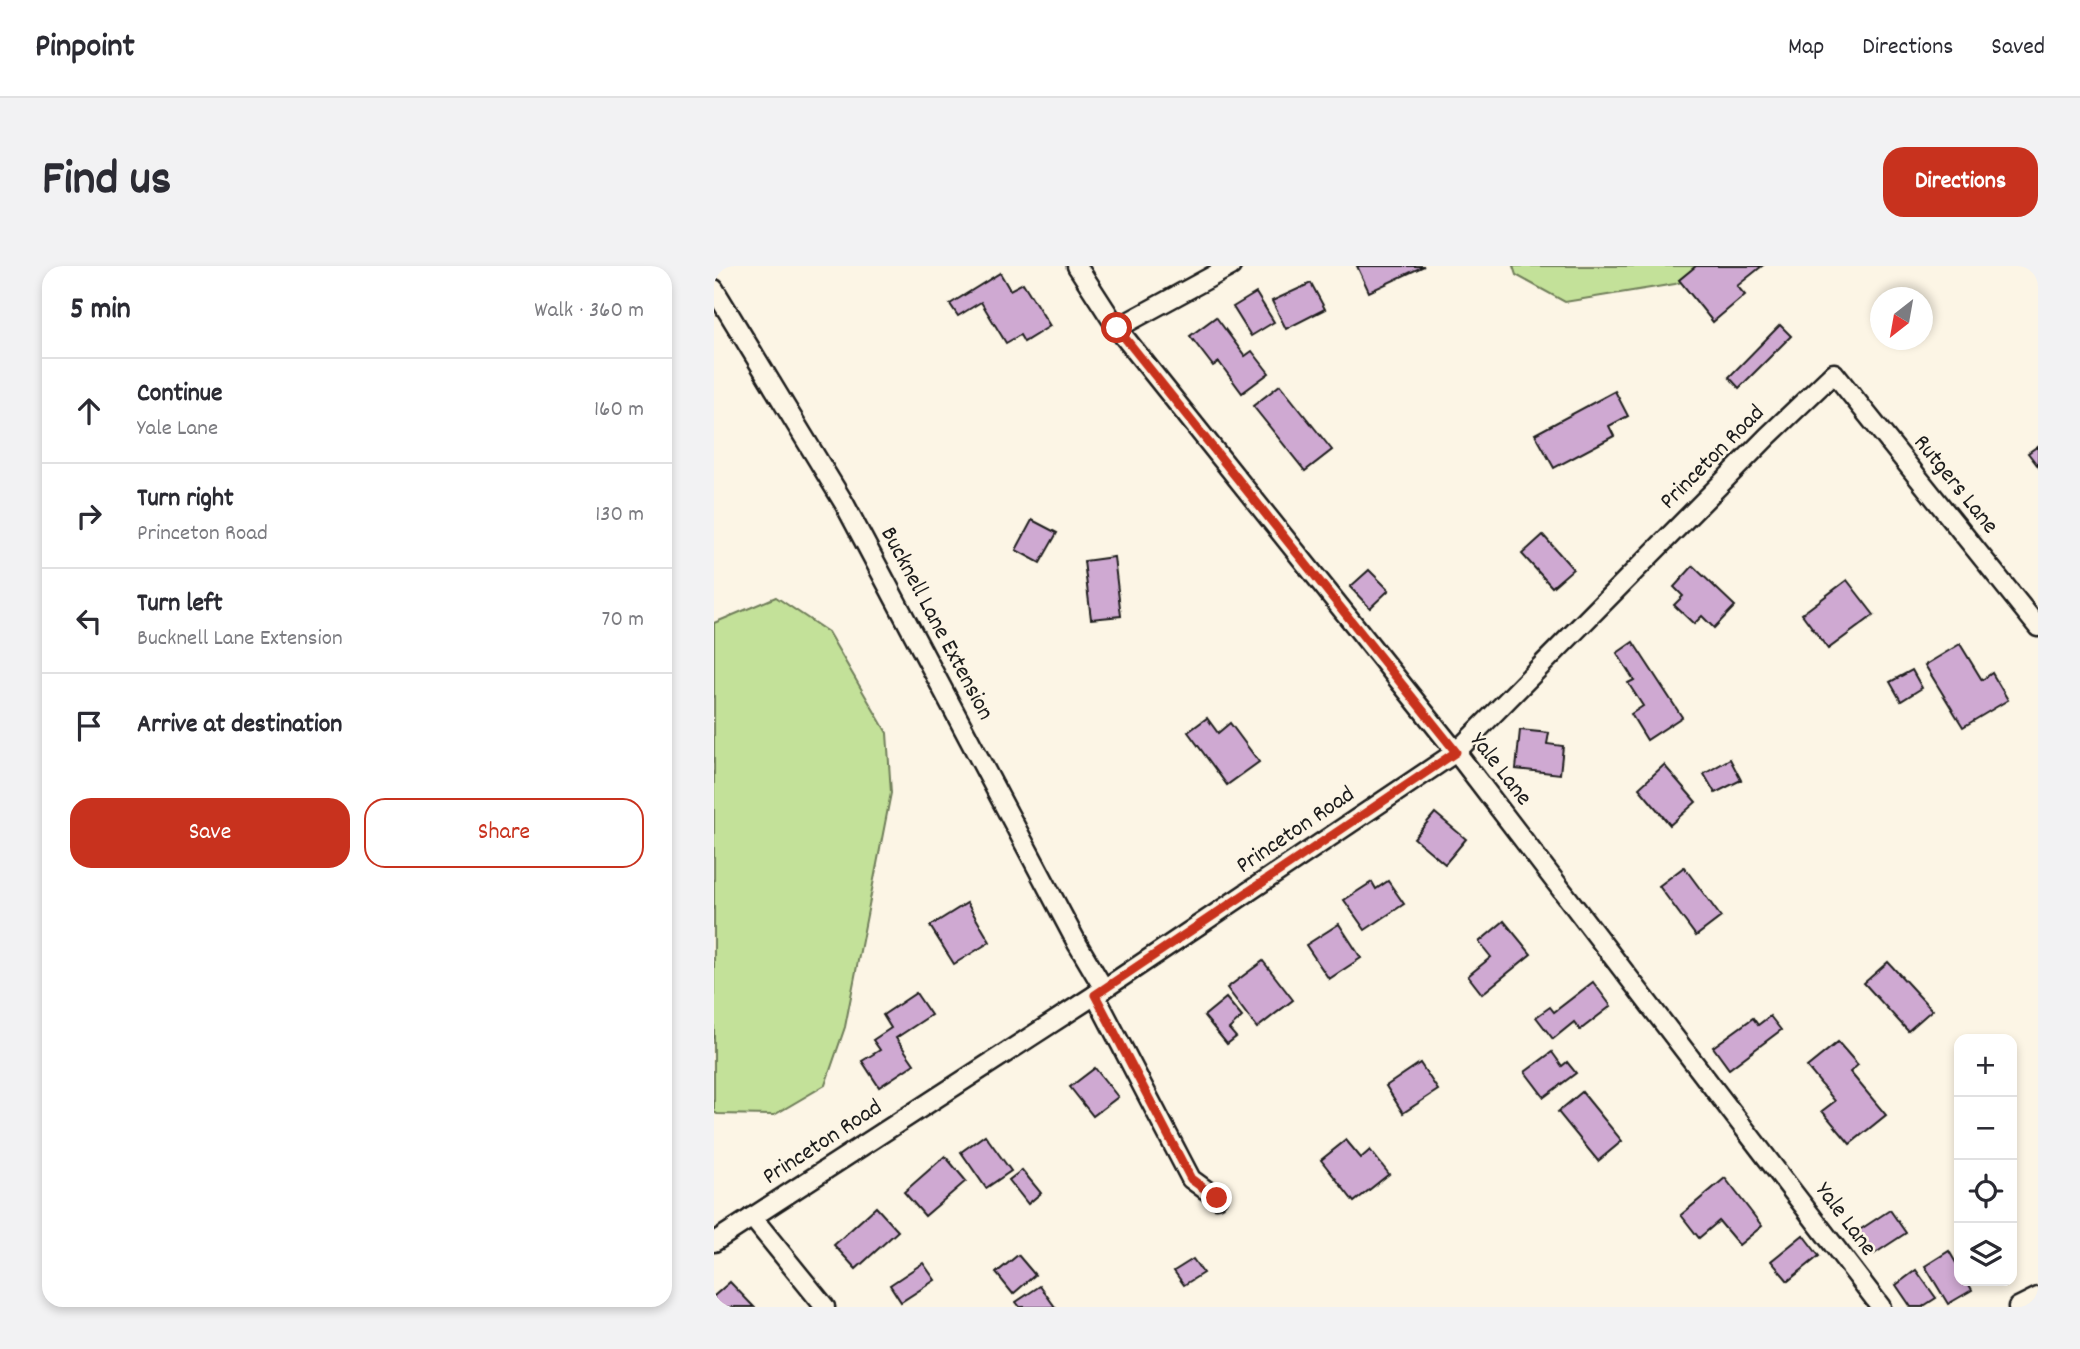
<!DOCTYPE html>
<meta charset="utf-8">
<style>
:root{--surface:#fff;--page:#f2f2f3;--text:#2b2b33;--muted:#7c7c81;--line:#e1e1e2;--accent:#c8321e}
body{margin:0;font-family:Dekko,sans-serif;background:var(--page);color:var(--text)}
.controls{position:absolute;right:21px;bottom:21px;display:grid;overflow:hidden;border-radius:14px;box-shadow:0 4px 10px #0003}
.controls button{width:63px;height:63px;display:grid;place-items:center;padding:0;border:0;border-bottom:2px solid var(--line);background:var(--surface);color:var(--text);font:35px sans-serif}
.compass{position:absolute;left:1156px;top:21px;width:63px;height:63px;border-radius:50%;background:var(--surface);box-shadow:0 4px 10px #0003;rotate:211deg}
.stop{position:absolute;width:21px;height:21px;margin:-16px;border:5px solid #c8321e;border-radius:50%;background:#fff}
.stop.end{background:#c8321e;border-color:#fff;box-shadow:0 2px 7px #0008}
.list{margin:0;padding:0;list-style:none}
h2{display:flex;justify-content:space-between;align-items:center;height:91px;margin:0;padding:0 28px;font-size:30px}
h2 small{font-size:23px;font-weight:400;color:var(--muted)}
.list li{display:grid;grid-template-columns:46px 1fr auto;gap:21px;align-items:center;box-sizing:border-box;height:105px;padding:0 28px;border-top:2px solid var(--line)}
.list b{display:block;font-size:26px;white-space:nowrap}
.list p{margin:0;font-size:23px;white-space:nowrap;color:var(--muted)}
.list em{font-size:23px;font-style:normal;color:var(--muted)}
.actions{display:flex;gap:14px;padding:21px 28px}
.actions a{flex:1;padding:16px 0;border:2px solid var(--accent);border-radius:21px;text-align:center;font-size:24px;color:var(--accent)}
.actions .main{background:var(--accent);color:#fff}
.icon{flex:none;width:38px;height:38px;fill:none;stroke:currentColor;stroke-width:2;stroke-linecap:round;stroke-linejoin:round}
.map{position:relative;flex:none;width:1324px;height:1041px;overflow:hidden;border-radius:21px}
header{display:flex;align-items:center;gap:42px;box-sizing:border-box;height:98px;padding:0 35px;background:var(--surface);border-bottom:2px solid var(--line)}
header strong{font-size:33px}
nav{display:flex;gap:38px;margin-inline-start:auto;font-size:24px}
.intro{display:flex;align-items:center;justify-content:space-between;box-sizing:border-box;height:168px;padding:0 42px}
h1{margin:0;font-size:49px}
.button{padding:18px 32px;border-radius:21px;background:var(--accent);color:#fff;font-size:24px;font-weight:700}
main{display:flex;gap:42px;padding:0 42px}
aside{flex:1;background:var(--surface);border-radius:21px;box-shadow:0 4px 10px #0003}
.map>svg:first-child{display:block}
</style>
<header>
<strong>Pinpoint</strong>
<nav><a>Map</a><a>Directions</a><a>Saved</a></nav>
</header>
<div class="intro"><h1>Find us</h1><a class="button">Directions</a></div>
<main>
<aside>
<h2>5 min<small>Walk · 360 m</small></h2>
<ul class="list">
<li><svg class="icon" aria-label="ahead" viewBox="0 0 24 24"><path d="M12 20V5M6 11l6-6 6 6"/></svg><div><b>Continue</b><p>Yale Lane</p></div><em>160 m</em></li>
<li><svg class="icon" aria-label="right" viewBox="0 0 24 24"><path d="M7 20v-9h11M14 6l5 5-5 5"/></svg><div><b>Turn right</b><p>Princeton Road</p></div><em>130 m</em></li>
<li><svg class="icon" aria-label="left" viewBox="0 0 24 24"><path d="M17 20v-9H6M10 6l-5 5 5 5"/></svg><div><b>Turn left</b><p>Bucknell Lane Extension</p></div><em>70 m</em></li>
<li><svg class="icon" aria-label="arrive" viewBox="0 0 24 24"><path d="M6 21V4h12l-3 4 3 4H6"/></svg><div><b>Arrive at destination</b></div></li>
</ul>
<div class="actions"><a class="main">Save</a><a>Share</a></div>
</aside>
<div class="map">
<svg width="1324" height="1041" viewBox="0 0 1324 1041">
<rect width="100%" height="100%" fill="#fcf5e5"/>
<filter id="ink" filterUnits="userSpaceOnUse"><feTurbulence type="fractalNoise" baseFrequency=".0143" numOctaves="2"/><feDisplacementMap in="SourceGraphic" scale="14" xChannelSelector="R" yChannelSelector="G"/><feConvolveMatrix kernelMatrix="1 2 1 2 8 2 1 2 1" color-interpolation-filters="sRGB"/></filter>
<g filter="url(#ink)">
<!-- green -->
<g fill="#c3e199" stroke="#707e5a" stroke-width="2">
<polygon points="799,0 1018,0 961,18 851,36 802,9"/>
<polygon points="62,331 114,366 173,467 177,527 131,761 111,819 60,849 3,848 0,845 0,357"/>
</g>
<!-- building -->
<g fill="#cfa9d2" stroke="#1c1c1c" stroke-width="2">
<polygon points="643,0 710,0 655,26"/>
<polygon points="982,0 1048,0 1023,20 1031,29 999,56 965,14"/>
<polygon points="286,7 296,24 309,17 336,60 310,76 306,69 292,77 267,36 244,50 236,38"/>
<polygon points="597,17 611,43 572,63 558,35"/>
<polygon points="542,27 560,56 537,70 519,41"/>
<polygon points="502,51 531,90 538,85 555,107 528,127 505,96 499,100 476,70"/>
<polygon points="1066,59 1077,70 1025,122 1015,111"/>
<polygon points="566,119 618,184 591,205 539,140"/>
<polygon points="901,125 914,150 895,160 900,170 840,202 821,168"/>
<polygon points="1324,180 1324,200 1314,187"/>
<polygon points="318,254 343,267 326,297 302,284"/>
<polygon points="829,269 859,303 838,321 808,288"/>
<polygon points="400,291 407,350 377,353 370,295"/>
<polygon points="979,300 1021,340 1000,362 988,350 980,358 960,339 969,330 960,321"/>
<polygon points="655,304 675,324 656,342 636,321"/>
<polygon points="1133,314 1160,349 1114,383 1088,348"/>
<polygon points="919,376 968,451 933,474 917,448 929,440 914,417 920,414 903,387"/>
<polygon points="1246,378 1268,414 1278,407 1294,434 1249,461 1211,399"/>
<polygon points="1198,404 1208,422 1187,435 1176,416"/>
<polygon points="493,452 504,467 516,457 545,496 513,519 474,466"/>
<polygon points="806,464 835,467 833,478 849,480 846,508 802,503"/>
<polygon points="1016,493 1027,514 1001,527 990,508"/>
<polygon points="950,499 982,536 956,559 925,522"/>
<polygon points="721,547 752,573 731,598 700,572"/>
<polygon points="970,601 1007,651 982,670 945,620"/>
<polygon points="674,615 690,638 651,664 630,634 658,616 662,623"/>
<polygon points="253,637 276,676 240,698 216,660"/>
<polygon points="790,655 817,688 768,728 754,710 777,691 765,676"/>
<polygon points="625,658 647,692 615,713 592,679"/>
<polygon points="549,695 579,734 543,762 513,722"/>
<polygon points="1174,696 1218,744 1194,765 1150,717"/>
<polygon points="879,716 897,740 866,764 860,756 839,773 822,751 836,741 840,746"/>
<polygon points="202,727 217,749 182,772 200,798 165,821 148,795 166,784 159,774 177,762 169,749"/>
<polygon points="512,732 528,751 515,763 522,771 513,778 490,750"/>
<polygon points="1056,750 1067,764 1015,803 999,781 1039,752 1044,759"/>
<polygon points="1124,776 1144,799 1136,806 1172,849 1136,878 1108,845 1121,835 1093,801"/>
<polygon points="838,786 848,800 853,796 862,807 830,831 811,806"/>
<polygon points="706,797 724,824 689,847 672,820"/>
<polygon points="381,802 404,831 379,850 356,821"/>
<polygon points="868,826 908,875 884,895 844,846"/>
<polygon points="271,869 297,905 272,922 247,886"/>
<polygon points="632,874 647,892 656,884 675,908 640,936 607,894"/>
<polygon points="231,890 252,915 211,950 190,926"/>
<polygon points="308,904 327,927 314,938 295,914"/>
<polygon points="1011,912 1048,960 1025,979 1005,955 985,972 967,949"/>
<polygon points="162,941 184,965 142,1003 120,979"/>
<polygon points="1176,944 1192,967 1160,988 1144,965"/>
<polygon points="1089,969 1105,990 1074,1015 1057,995"/>
<polygon points="1235,985 1245,1002 1245,1015 1253,1015 1258,1024 1234,1038 1211,1000"/>
<polygon points="304,989 321,1009 299,1028 282,1007"/>
<polygon points="479,993 489,1007 470,1019 460,1005"/>
<polygon points="209,997 221,1014 187,1036 176,1019"/>
<polygon points="1202,1004 1222,1032 1208,1041 1197,1041 1182,1019"/>
<polygon points="16,1016 40,1041 0,1041 0,1030"/>
<polygon points="326,1020 341,1041 306,1041 302,1036"/>
</g>
<g fill="none" stroke-linecap="round" stroke-linejoin="round">
<defs>
<g id="minor">
<polyline points="363,0 403,62 742,486 1167,1041"/>
<polyline points="0,23 130,237 364,679 390,723"/>
<polyline points="403,62 517,0"/>
<polyline points="381,729 477,913 503,932"/>
<polyline points="38,951 111,1041"/>
<polyline points="0,976 381,729 742,486 1054,170 1120,107 1324,361"/>
<polyline points="1304,1041 1324,1031"/>
</g>
</defs>
<!-- minor casing -->
<use href="#minor" stroke="#1c1c1c" stroke-width="23"/>
<!-- minor -->
<use href="#minor" stroke="#fcf5e5" stroke-width="18"/>
</g>
</g>
<g fill="none" stroke-linecap="round" stroke-linejoin="round" filter="url(#ink)">
<!-- route -->
<polyline stroke="#c8321e" stroke-width="9" points="403,62 742,486 381,729 477,913 503,932"/>
</g>
<g text-anchor="middle" dominant-baseline="central" stroke-width="5" stroke-linejoin="round" paint-order="stroke">
<!-- street labels -->
<g font-size="24" fill="#1c1c1c" stroke="#fcf5e5">
<text transform="translate(999 192) rotate(-45)">Princeton Road</text>
<text transform="translate(1241 219) rotate(51)">Rutgers Lane</text>
<text transform="translate(222 358) rotate(62)">Bucknell Lane Extension</text>
<text transform="translate(786 504) rotate(52)">Yale Lane</text>
<text transform="translate(582 565) rotate(-34)">Princeton Road</text>
<text transform="translate(109 877) rotate(-33)">Princeton Road</text>
<text transform="translate(1131 954) rotate(53)">Yale Lane</text>
</g>
</g>
</svg>
<div class="controls">
<button>+</button>
<button>−</button>
<button><svg class="icon" aria-label="locate" viewBox="0 0 24 24"><circle cx="12" cy="12" r="6"/><path d="M12 2v4M12 18v4M2 12h4M18 12h4"/></svg></button>
<button><svg class="icon" aria-label="layers" viewBox="0 0 24 24"><path d="M12 4l9 5-9 5-9-5zM3 14l9 5 9-5"/></svg></button>
</div>
<svg class="compass" viewBox="-18 -18 36 36"><path d="M0-13l5 13h-10z" fill="#e53935"/><path d="M0 13l5-13h-10z" fill="#7c7c81"/></svg>
<div class="stop" style="left:403px;top:62px"></div>
<div class="stop end" style="left:503px;top:932px"></div>
</div>
</main>
